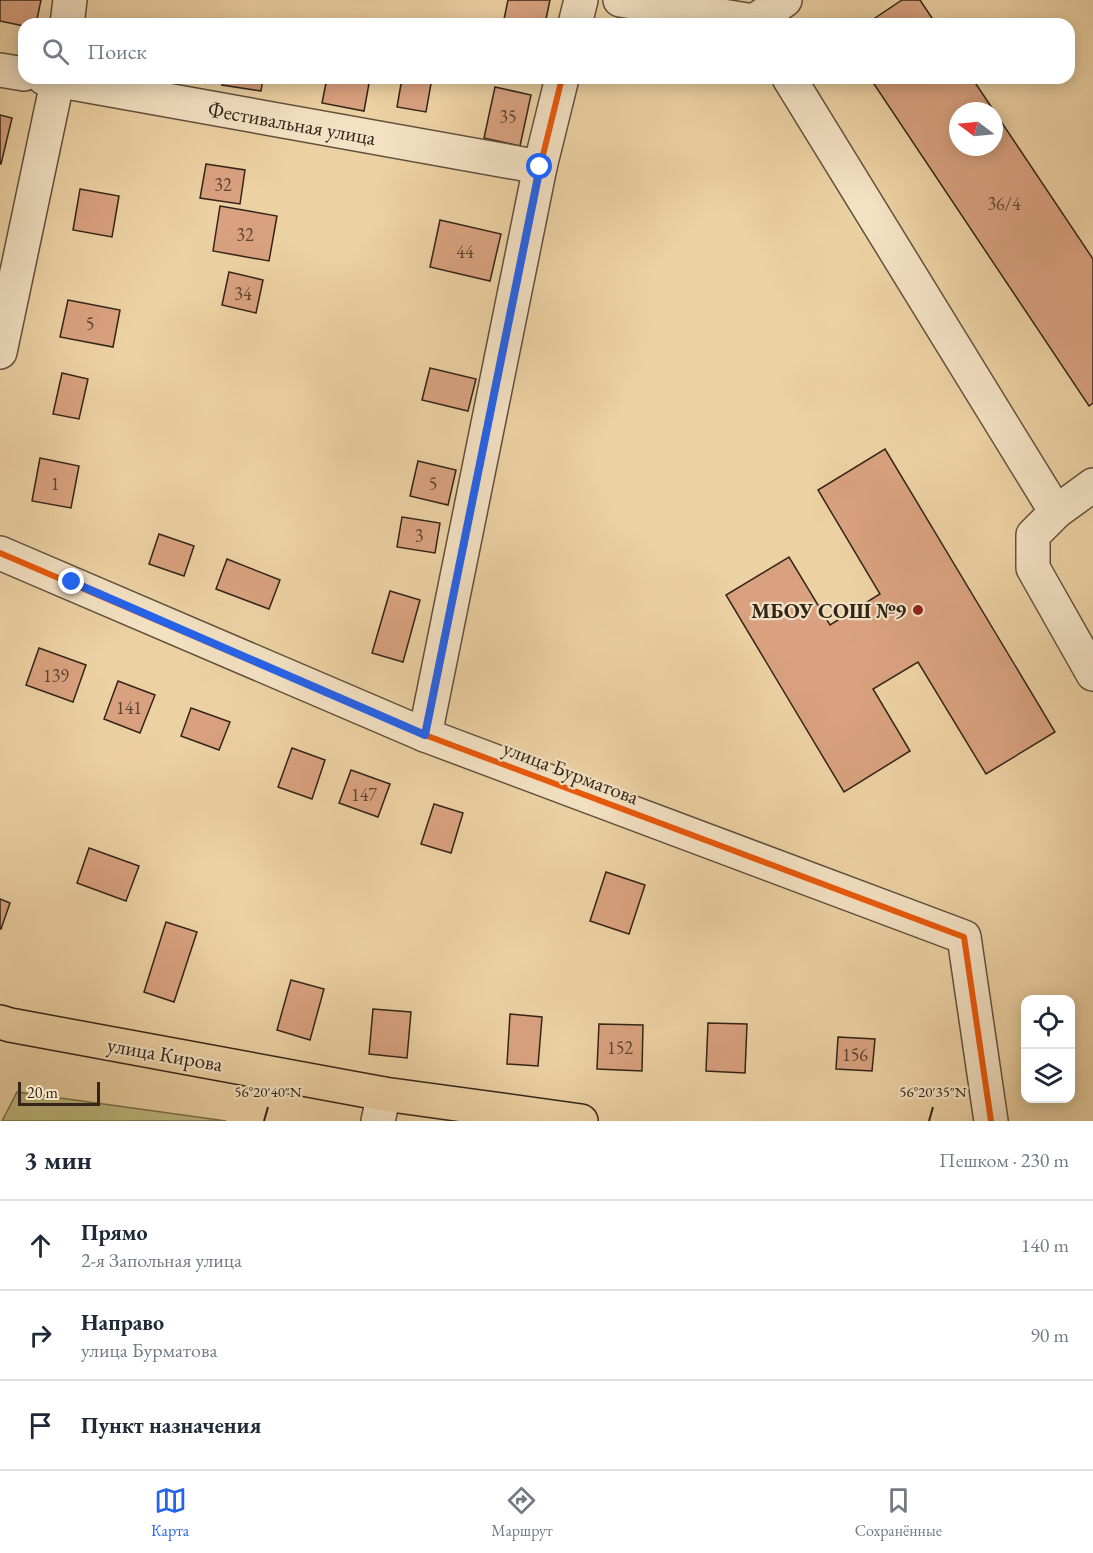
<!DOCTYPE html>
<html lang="ru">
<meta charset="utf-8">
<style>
:root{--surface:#fff;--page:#f6f6f7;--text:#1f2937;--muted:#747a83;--line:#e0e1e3;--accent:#2563eb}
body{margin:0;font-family:"EB Garamond",serif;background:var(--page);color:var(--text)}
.controls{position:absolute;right:18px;bottom:18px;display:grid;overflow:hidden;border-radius:12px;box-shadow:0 3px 15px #0003}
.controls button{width:54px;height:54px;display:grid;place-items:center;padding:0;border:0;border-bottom:2px solid var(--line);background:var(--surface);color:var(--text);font:30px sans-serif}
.compass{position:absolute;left:949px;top:102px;width:54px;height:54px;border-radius:50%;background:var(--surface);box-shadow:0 3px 15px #0003;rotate:286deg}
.scale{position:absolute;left:18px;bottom:15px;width:82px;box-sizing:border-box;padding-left:6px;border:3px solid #33251a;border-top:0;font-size:16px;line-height:21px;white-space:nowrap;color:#33251a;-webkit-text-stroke:4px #f3e1c3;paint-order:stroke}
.stop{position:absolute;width:18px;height:18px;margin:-14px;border:4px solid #2563eb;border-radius:50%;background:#fff}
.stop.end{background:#2563eb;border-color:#fff;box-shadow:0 2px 6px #0008}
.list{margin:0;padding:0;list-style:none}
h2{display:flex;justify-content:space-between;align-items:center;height:78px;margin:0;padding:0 24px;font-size:26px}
h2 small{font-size:20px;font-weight:400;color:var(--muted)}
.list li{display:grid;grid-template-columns:39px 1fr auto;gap:18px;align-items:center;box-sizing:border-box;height:90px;padding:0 24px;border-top:2px solid var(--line)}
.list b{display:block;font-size:22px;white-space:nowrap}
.list p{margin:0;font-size:20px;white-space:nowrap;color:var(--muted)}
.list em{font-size:20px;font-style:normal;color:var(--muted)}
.icon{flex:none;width:33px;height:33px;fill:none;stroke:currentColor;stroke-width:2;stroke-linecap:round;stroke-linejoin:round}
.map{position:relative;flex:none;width:1093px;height:1121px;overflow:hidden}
.search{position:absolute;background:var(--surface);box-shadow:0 3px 15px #0003;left:18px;right:18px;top:18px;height:66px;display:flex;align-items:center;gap:15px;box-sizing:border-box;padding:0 21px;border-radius:18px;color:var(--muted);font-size:22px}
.sheet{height:348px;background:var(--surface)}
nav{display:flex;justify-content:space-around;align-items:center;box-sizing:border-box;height:84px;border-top:2px solid var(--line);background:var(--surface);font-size:16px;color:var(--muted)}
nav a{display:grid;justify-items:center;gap:3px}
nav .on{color:var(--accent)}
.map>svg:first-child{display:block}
</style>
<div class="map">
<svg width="1093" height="1121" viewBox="0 0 1093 1121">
<rect width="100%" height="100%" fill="#ecd1a3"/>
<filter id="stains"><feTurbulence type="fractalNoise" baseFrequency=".00333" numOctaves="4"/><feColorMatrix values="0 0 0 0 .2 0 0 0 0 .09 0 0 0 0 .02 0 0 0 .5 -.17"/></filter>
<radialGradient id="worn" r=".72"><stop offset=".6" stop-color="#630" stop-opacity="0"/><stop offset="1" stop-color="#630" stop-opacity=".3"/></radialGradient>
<!-- green -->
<polygon fill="#bfb980" stroke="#796f4d" stroke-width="1.5" points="17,1092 226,1121 2,1121"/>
<!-- building -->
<g fill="#d9a17f" stroke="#33251a" stroke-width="1.5" fill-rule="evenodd">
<polygon points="0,0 41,0 36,24 24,24 24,26 0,21"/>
<polygon points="508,0 550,0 545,24 503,24"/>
<polygon points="902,0 920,0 936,24 866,24"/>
<polygon points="223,78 263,78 261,91 222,85"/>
<polygon points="327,78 370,78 364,111 322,103"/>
<polygon points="402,78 432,78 426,112 397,107"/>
<path d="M870,78H972L1093,259V403L1089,406ZM958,111H994V147H958Z"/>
<polygon points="495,87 531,95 520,146 484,138"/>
<polygon points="0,115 12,118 1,164 0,164"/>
<polygon points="206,164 245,170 240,204 200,198"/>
<polygon points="80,189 119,196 112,237 73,230"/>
<polygon points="220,206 277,216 269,261 213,251"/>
<polygon points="440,220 501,234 490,281 430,267"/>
<polygon points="229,272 263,280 256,313 222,305"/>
<polygon points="68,300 120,310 113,347 60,337"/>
<polygon points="430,368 476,379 468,411 422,400"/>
<polygon points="62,373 88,379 79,419 53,414"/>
<polygon points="885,449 1055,732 986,774 918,662 873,689 910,751 844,792 726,595 789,557 830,625 880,594 818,490"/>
<polygon points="40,458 79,466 71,508 32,501"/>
<polygon points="418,461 456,470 448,505 410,496"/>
<polygon points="402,517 440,523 435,553 397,547"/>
<polygon points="159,534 194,546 184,576 149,564"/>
<polygon points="227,559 280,580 269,609 216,589"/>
<polygon points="390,591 420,600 403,662 372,653"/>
<polygon points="39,648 86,665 73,702 26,685"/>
<polygon points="118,681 155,695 140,733 104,719"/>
<polygon points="191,708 230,722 219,750 181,736"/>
<polygon points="292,748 325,760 312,799 278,787"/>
<polygon points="351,770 390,784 378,817 339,803"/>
<polygon points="434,804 463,813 451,853 421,844"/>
<polygon points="89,848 139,866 126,901 77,883"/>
<polygon points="606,872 645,885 629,934 590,921"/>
<polygon points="0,899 10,903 1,929 0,929"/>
<polygon points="166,922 197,932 174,1002 144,992"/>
<polygon points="291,980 324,989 310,1040 277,1030"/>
<polygon points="373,1009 411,1012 407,1058 369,1054"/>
<polygon points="510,1014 542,1017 538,1066 507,1064"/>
<polygon points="708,1023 747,1024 745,1073 706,1071"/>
<polygon points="599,1024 643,1025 642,1071 597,1069"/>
<polygon points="838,1037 875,1039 872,1071 836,1069"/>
</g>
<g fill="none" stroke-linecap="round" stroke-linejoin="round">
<defs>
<g id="minor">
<polyline points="620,0 754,21 756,24"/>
<polyline points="754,21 785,0"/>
<polyline points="67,24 70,0"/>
<polyline points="575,24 581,0"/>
<polyline points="0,70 24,74"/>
<polyline points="44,78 540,167"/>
<polyline points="789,78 1056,512"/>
<polyline points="0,352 58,78"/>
<polyline points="1093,485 1056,512 1033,535 1033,568 1093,674"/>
<polyline points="0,553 425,735 964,937 991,1121"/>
<polyline points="425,735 540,167 562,78"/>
<polyline points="378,1121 384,1094"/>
</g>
<polyline id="major" points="0,1022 10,1025 384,1094 581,1121"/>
</defs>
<!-- minor casing -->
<use href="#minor" stroke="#61503c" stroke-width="36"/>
<!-- major casing -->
<use href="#major" stroke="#33251a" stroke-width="36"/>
<!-- minor -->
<use href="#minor" stroke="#f3e1c3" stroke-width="33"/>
<!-- major -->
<use href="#major" stroke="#ecd1a3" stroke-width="33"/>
<defs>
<g id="cycleway">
<polyline points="0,553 425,735 964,937 991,1121"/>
<polyline points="425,735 540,167 562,78"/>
</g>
</defs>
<!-- cycleway casing -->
<use href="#cycleway" stroke="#f3e1c3" stroke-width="10"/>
<!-- cycleway -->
<use href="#cycleway" stroke="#e8590c" stroke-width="6"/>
</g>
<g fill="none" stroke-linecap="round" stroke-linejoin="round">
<!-- route -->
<polyline stroke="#2563eb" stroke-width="8" points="72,582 425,735 540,167"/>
</g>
<!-- ticks -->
<path fill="none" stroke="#33251a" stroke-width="2" d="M264,1121L268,1107M929,1121L933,1107"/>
<!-- markers -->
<circle fill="#8f2418" stroke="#f3e1c3" stroke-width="2" cx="918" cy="610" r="6"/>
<g text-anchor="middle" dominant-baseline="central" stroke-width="4.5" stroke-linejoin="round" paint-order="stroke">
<!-- number labels -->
<g font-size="18" fill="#5c4433">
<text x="508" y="116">35</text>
<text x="223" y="184">32</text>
<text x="1004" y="203">36/4</text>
<text x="245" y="234">32</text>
<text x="465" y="251">44</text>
<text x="243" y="293">34</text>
<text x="90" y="323">5</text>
<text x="55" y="483">1</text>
<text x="433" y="483">5</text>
<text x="419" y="535">3</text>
<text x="56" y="675">139</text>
<text x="129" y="707">141</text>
<text x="364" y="794">147</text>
<text x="620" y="1047">152</text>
<text x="855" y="1054">156</text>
</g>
<!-- street labels -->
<g font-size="21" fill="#33251a" stroke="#f3e1c3">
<text transform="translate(292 123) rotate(10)">Фестивальная улица</text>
<text transform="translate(571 772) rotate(21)">улица Бурматова</text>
<text transform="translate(165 1054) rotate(10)">улица Кирова</text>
</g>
<!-- poi labels -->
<g font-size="21" font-weight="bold" fill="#33251a" stroke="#f3e1c3" text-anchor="end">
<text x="906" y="610">МБОУ СОШ №9</text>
</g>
</g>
<g font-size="15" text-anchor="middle" fill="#33251a" stroke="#f3e1c3" stroke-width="4.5" stroke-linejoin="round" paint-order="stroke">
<text x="268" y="1097">56°20'40"N</text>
<text x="933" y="1097">56°20'35"N</text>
</g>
<rect width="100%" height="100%" filter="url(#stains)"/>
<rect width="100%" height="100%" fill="url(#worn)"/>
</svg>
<div class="controls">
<button><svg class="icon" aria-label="locate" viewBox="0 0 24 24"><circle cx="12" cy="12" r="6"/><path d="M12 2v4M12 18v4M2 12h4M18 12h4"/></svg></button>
<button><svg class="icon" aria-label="layers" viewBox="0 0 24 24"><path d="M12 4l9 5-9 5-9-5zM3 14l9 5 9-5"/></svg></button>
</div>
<svg class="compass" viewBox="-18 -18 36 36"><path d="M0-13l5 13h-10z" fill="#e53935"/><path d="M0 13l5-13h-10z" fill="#747a83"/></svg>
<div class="scale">20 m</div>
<div class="stop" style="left:540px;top:167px"></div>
<div class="stop end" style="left:72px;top:582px"></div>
<div class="search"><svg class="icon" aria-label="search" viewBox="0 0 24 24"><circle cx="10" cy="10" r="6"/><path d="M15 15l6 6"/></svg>Поиск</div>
</div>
<section class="sheet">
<h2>3 мин<small>Пешком · 230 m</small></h2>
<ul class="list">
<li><svg class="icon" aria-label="ahead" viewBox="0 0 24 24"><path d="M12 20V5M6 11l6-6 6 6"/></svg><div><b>Прямо</b><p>2-я Запольная улица</p></div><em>140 m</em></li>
<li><svg class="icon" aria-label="right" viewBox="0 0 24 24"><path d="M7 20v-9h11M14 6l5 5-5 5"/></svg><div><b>Направо</b><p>улица Бурматова</p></div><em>90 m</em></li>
<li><svg class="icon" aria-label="arrive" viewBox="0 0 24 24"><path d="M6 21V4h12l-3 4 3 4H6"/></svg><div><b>Пункт назначения</b></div></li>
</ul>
</section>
<nav>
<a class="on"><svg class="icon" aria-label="map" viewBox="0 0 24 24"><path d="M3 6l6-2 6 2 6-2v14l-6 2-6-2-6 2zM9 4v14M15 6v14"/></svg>Карта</a>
<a><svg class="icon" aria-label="directions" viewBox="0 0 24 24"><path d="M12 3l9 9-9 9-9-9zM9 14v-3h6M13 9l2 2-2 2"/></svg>Маршрут</a>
<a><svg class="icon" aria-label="saved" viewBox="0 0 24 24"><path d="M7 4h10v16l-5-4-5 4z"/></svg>Сохранённые</a>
</nav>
